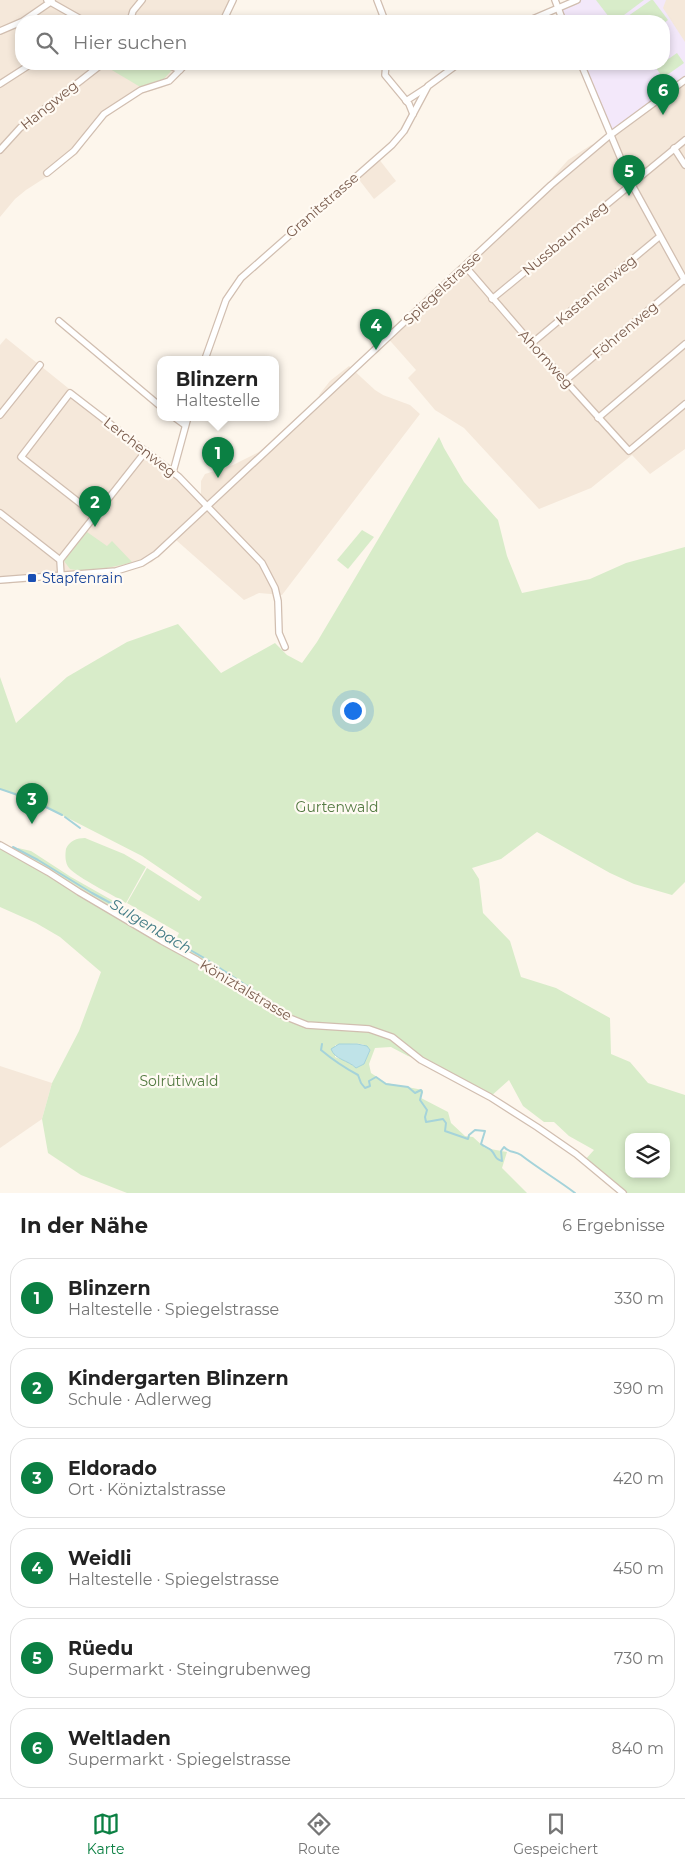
<!DOCTYPE html>
<html lang="de">
<meta charset="utf-8">
<style>
:root{--surface:#fff;--page:#f2f2f2;--text:#222;--muted:#767676;--line:#e0e0e0;--accent:#0b8043}
body{margin:0;font-family:Montserrat,sans-serif;background:var(--page);color:var(--text)}
.controls{position:absolute;right:15px;bottom:15px;display:grid;overflow:hidden;border-radius:10px;box-shadow:0 2px 8px #0003}
.controls button{width:45px;height:45px;display:grid;place-items:center;padding:0;border:0;border-bottom:1px solid var(--line);background:var(--surface);color:var(--text);font:25px sans-serif}
.you{position:absolute;left:352px;top:710px;width:18px;height:18px;margin:-12px;border:4px solid #fff;border-radius:50%;background:#1a73e8;box-shadow:0 0 0 8px #1a73e833}
.badge{display:grid;place-items:center;width:32px;height:32px;border-radius:50%;background:var(--accent);color:#fff;font-size:16px;font-weight:700}
.pin{position:absolute;translate:-50% -41px;filter:drop-shadow(0 1px 2px #0008)}
.pin::after{content:'';position:absolute;top:26px;width:18px;height:15px;background:inherit;clip-path:polygon(0 0,100% 0,50% 100%)}
.popup{position:absolute;left:157px;top:356px;width:122px;height:65px;box-sizing:border-box;display:grid;place-content:center;border-radius:10px;background:var(--surface);filter:drop-shadow(0 1px 4px #0005);font-size:16px;white-space:nowrap;color:var(--muted)}
.popup b{font-size:19px;color:var(--text)}
.popup::after{content:'';position:absolute;left:50%;top:100%;margin-left:-10px;border:10px solid transparent;border-top-color:var(--surface)}
.list{margin:0;padding:0;list-style:none}
h2{display:flex;justify-content:space-between;align-items:center;height:65px;margin:0;padding:0 20px;font-size:21px}
h2 small{font-size:16px;font-weight:400;color:var(--muted)}
.list li{display:grid;grid-template-columns:32px 1fr auto;gap:15px;align-items:center;box-sizing:border-box;height:80px;margin:0 10px 10px;padding:0 10px;border:1px solid var(--line);border-radius:20px}
.list b{display:block;font-size:19px;white-space:nowrap}
.list p{margin:0;font-size:16px;white-space:nowrap;color:var(--muted)}
.list em{font-size:16px;font-style:normal;color:var(--muted)}
.icon{flex:none;width:28px;height:28px;fill:none;stroke:currentColor;stroke-width:2;stroke-linecap:round;stroke-linejoin:round}
.map{position:relative;flex:none;width:685px;height:1193px;overflow:hidden}
.search{position:absolute;background:var(--surface);box-shadow:0 2px 8px #0003;left:15px;right:15px;top:15px;height:55px;display:flex;align-items:center;gap:12px;box-sizing:border-box;padding:0 18px;border-radius:20px;color:var(--muted);font-size:19px}
.sheet{height:605px;background:var(--surface)}
nav{display:flex;justify-content:space-around;align-items:center;box-sizing:border-box;height:70px;border-top:1px solid var(--line);background:var(--surface);font-size:14px;color:var(--muted)}
nav a{display:grid;justify-items:center;gap:2px}
nav .on{color:var(--accent)}
.map>svg:first-child{display:block}
</style>
<div class="map">
<svg width="685" height="1193" viewBox="0 0 685 1193">
<rect width="100%" height="100%" fill="#fdf6ec"/>
<!-- residential -->
<g fill="#f5e8da">
<polygon points="0,0 236,0 230,15 262,21 21,21 21,64 191,64 173,82 161,88 140,94 101,121 77,154 54,172 26,190 15,199 0,217"/>
<polygon points="577,0 685,0 685,449 650,474 632,455 591,488 539,509 464,428 435,410 408,378 416,370 385,335 552,180 553,177 568,160 591,145 600,143 664,64 664,21"/>
<polygon points="378,158 396,181 374,199 357,177"/>
<polygon points="6,338 73,392 179,473 201,496 201,481 205,474 233,465 259,452 320,396 319,395 330,381 349,366 375,390 383,395 410,405 420,414 282,595 259,593 244,600 176,540 152,562 126,572 106,576 0,584 0,345"/>
<polygon points="0,1066 52,1083 42,1119 0,1148"/>
</g>
<!-- education -->
<polygon fill="#f3e8fa" points="577,0 666,0 663,8 685,42 685,80 609,136 581,64 664,64 664,21 563,21 558,8"/>
<!-- green -->
<g fill="#d8ecc9" fill-rule="evenodd">
<polygon points="596,0 644,0 616,21 612,21"/>
<polygon points="651,0 653,0 668,20 664,23 664,21 621,21"/>
<polygon points="677,53 684,63 663,78 656,68 664,64 664,62"/>
<polygon points="108,64 160,64 173,69 159,84 142,88 105,66"/>
<path d="M439,437L444,448L464,482L498,520L507,556L522,593L590,579L626,563L685,547V882L672,895L634,884L610,873L537,832L501,859L472,868L479,879L483,913L510,941L521,977L556,988L610,1018L611,1054L630,1062L648,1083L685,1095V1193H620L603,1180L584,1161L594,1150L569,1136L554,1122H544L523,1106L509,1080L490,1097L421,1060L408,1056L391,1047L375,1048L369,1064L371,1073L386,1083L423,1090L421,1098L448,1112L451,1123L465,1136L473,1137L485,1148L507,1152L502,1168L527,1193H127L81,1175L48,1153L42,1119L52,1083L79,1031L101,972L60,937L36,923L0,907V847L14,853L18,848L31,851L71,877L177,937L179,933L127,903L147,868L199,901L202,897L142,856L62,815L0,789V677L16,723L67,677L127,642L178,624L221,673L275,643L287,655L302,663L317,642ZM349,1044C357,1044 364,1042 370,1050L364,1064L356,1068L348,1062L335,1057V1045ZM629,1137H666V1174H629Z"/>
<polygon points="362,530 374,537 348,569 337,560"/>
<path d="M87,532L107,546L112,541L132,562C116,567 86,573 70,569L64,561Z"/>
<path d="M85,838L124,854L146,867L126,903C113,895 78,878 69,868C65,863 65,855 66,849C69,841 77,838 85,838Z"/>
</g>
<!-- water -->
<path fill="#bfe3e8" stroke="#a5d3da" d="M339,1044H357L367,1046L370,1050L364,1064L356,1068C348,1060 335,1060 331,1049Z"/>
<g fill="none" stroke-linecap="round" stroke-linejoin="round">
<!-- stream -->
<g stroke="#a5d3da" stroke-width="2">
<polyline points="0,789 30,799 62,815"/>
<polyline points="65,817 80,828"/>
<polyline points="13,847 38,860 92,893 166,933 185,947 206,959 285,1011"/>
<path d="M322,1044L321,1050C333,1060 345,1068 358,1075L361,1083L365,1088L370,1086L369,1081L376,1077L386,1084L408,1087L415,1093L421,1090L422,1092L420,1100L427,1110L425,1117L426,1122L443,1119L446,1123L445,1131L468,1139L469,1135L475,1130L485,1131L481,1144C484,1147 489,1148 491,1150C496,1155 494,1159 502,1161L501,1151L504,1147C509,1153 515,1151 521,1155C539,1169 558,1180 575,1193"/>
</g>
<defs>
<g id="street">
<polyline points="47,0 84,21"/>
<polyline points="377,0 385,21"/>
<polyline points="555,0 563,21"/>
<polyline points="23,21 52,1"/>
<polyline points="130,21 133,11 142,0"/>
<polyline points="223,21 233,0"/>
<polyline points="528,21 577,0"/>
<polyline points="0,31 21,22"/>
<polyline points="166,64 180,70 186,64"/>
<polyline points="386,64 385,75 409,104 413,114"/>
<polyline points="581,64 631,183 685,281"/>
<polyline points="0,84 31,64"/>
<polyline points="406,101 426,88"/>
<polyline points="674,148 685,165"/>
<polyline points="0,150 20,128 102,64"/>
<polyline points="47,173 74,151 104,114 141,90 169,81 180,70"/>
<polyline points="465,266 534,346 629,451 685,404"/>
<polyline points="492,299 685,140"/>
<polyline points="59,321 160,406"/>
<polyline points="531,344 659,237"/>
<polyline points="205,359 226,300 241,278 392,145 404,131 428,86 458,64"/>
<polyline points="565,381 685,279"/>
<polyline points="0,415 40,365"/>
<polyline points="174,417 185,425"/>
<polyline points="598,418 685,344"/>
<polyline points="173,472 188,417"/>
<polyline points="0,513 60,560 61,576"/>
<polyline points="95,515 21,457 70,393 179,477 262,563 275,588 278,601 279,633 285,647"/>
<polyline points="60,560 146,451"/>
<polyline points="0,580 116,571 142,563 156,554 551,185 609,136 685,80"/>
<polyline points="0,845 48,872 79,892 162,941 197,960 282,1015 307,1025 369,1029 392,1037 421,1060 490,1097 537,1127 576,1154 623,1193"/>
</g>
</defs>
<!-- street casing -->
<use href="#street" stroke="#d1beb0" stroke-width="8"/>
<!-- street -->
<use href="#street" stroke="#fff" stroke-width="5.5"/>
</g>
<!-- markers -->
<rect fill="#1a4fb4" stroke="#fffaf3" stroke-width="2" x="27" y="573" width="10" height="10" rx="2.5"/>
<g text-anchor="middle" dominant-baseline="central" stroke-width="4.5" stroke-linejoin="round" paint-order="stroke">
<!-- street labels -->
<g font-size="14" fill="#7a5c4d" stroke="#fffaf3">
<text transform="translate(49 105) rotate(-39)">Hangweg</text>
<text transform="translate(322 205) rotate(-41)">Granitstrasse</text>
<text transform="translate(565 238) rotate(-40)">Nussbaumweg</text>
<text transform="translate(442 288) rotate(-43)">Spiegelstrasse</text>
<text transform="translate(596 290) rotate(-40)">Kastanienweg</text>
<text transform="translate(625 330) rotate(-40)">Föhrenweg</text>
<text transform="translate(546 359) rotate(48)">Ahornweg</text>
<text transform="translate(140 447) rotate(38)">Lerchenweg</text>
<text transform="translate(246 990) rotate(31)">Köniztalstrasse</text>
</g>
<!-- transit labels -->
<g font-size="14" fill="#164399" stroke="#fffaf3" text-anchor="start">
<text x="42" y="578">Stapfenrain</text>
</g>
<!-- park labels -->
<g font-size="14" fill="#537a41" stroke="#fffaf3">
<text x="337" y="807">Gurtenwald</text>
<text x="179" y="1081">Solrütiwald</text>
</g>
<!-- water labels -->
<g font-size="15" font-style="italic" fill="#437c86" stroke="#fffaf3">
<text transform="translate(151 926) rotate(31)">Sulgenbach</text>
</g>
</g>
</svg>
<div class="controls">
<button><svg class="icon" aria-label="layers" viewBox="0 0 24 24"><path d="M12 4l9 5-9 5-9-5zM3 14l9 5 9-5"/></svg></button>
</div>
<div class="you"></div>
<div class="pin badge" style="left:218px;top:478px">1</div>
<div class="popup"><b>Blinzern</b>Haltestelle</div>
<div class="pin badge" style="left:95px;top:527px">2</div>
<div class="pin badge" style="left:32px;top:824px">3</div>
<div class="pin badge" style="left:376px;top:350px">4</div>
<div class="pin badge" style="left:629px;top:196px">5</div>
<div class="pin badge" style="left:663px;top:115px">6</div>
<div class="search"><svg class="icon" aria-label="search" viewBox="0 0 24 24"><circle cx="10" cy="10" r="6"/><path d="M15 15l6 6"/></svg>Hier suchen</div>
</div>
<section class="sheet">
<h2>In der Nähe<small>6 Ergebnisse</small></h2>
<ul class="list">
<li><span class="badge">1</span><div><b>Blinzern</b><p>Haltestelle · Spiegelstrasse</p></div><em>330 m</em></li>
<li><span class="badge">2</span><div><b>Kindergarten Blinzern</b><p>Schule · Adlerweg</p></div><em>390 m</em></li>
<li><span class="badge">3</span><div><b>Eldorado</b><p>Ort · Köniztalstrasse</p></div><em>420 m</em></li>
<li><span class="badge">4</span><div><b>Weidli</b><p>Haltestelle · Spiegelstrasse</p></div><em>450 m</em></li>
<li><span class="badge">5</span><div><b>Rüedu</b><p>Supermarkt · Steingrubenweg</p></div><em>730 m</em></li>
<li><span class="badge">6</span><div><b>Weltladen</b><p>Supermarkt · Spiegelstrasse</p></div><em>840 m</em></li>
</ul>
</section>
<nav>
<a class="on"><svg class="icon" aria-label="map" viewBox="0 0 24 24"><path d="M3 6l6-2 6 2 6-2v14l-6 2-6-2-6 2zM9 4v14M15 6v14"/></svg>Karte</a>
<a><svg class="icon" aria-label="directions" viewBox="0 0 24 24"><path d="M12 3l9 9-9 9-9-9zM9 14v-3h6M13 9l2 2-2 2"/></svg>Route</a>
<a><svg class="icon" aria-label="saved" viewBox="0 0 24 24"><path d="M7 4h10v16l-5-4-5 4z"/></svg>Gespeichert</a>
</nav>
